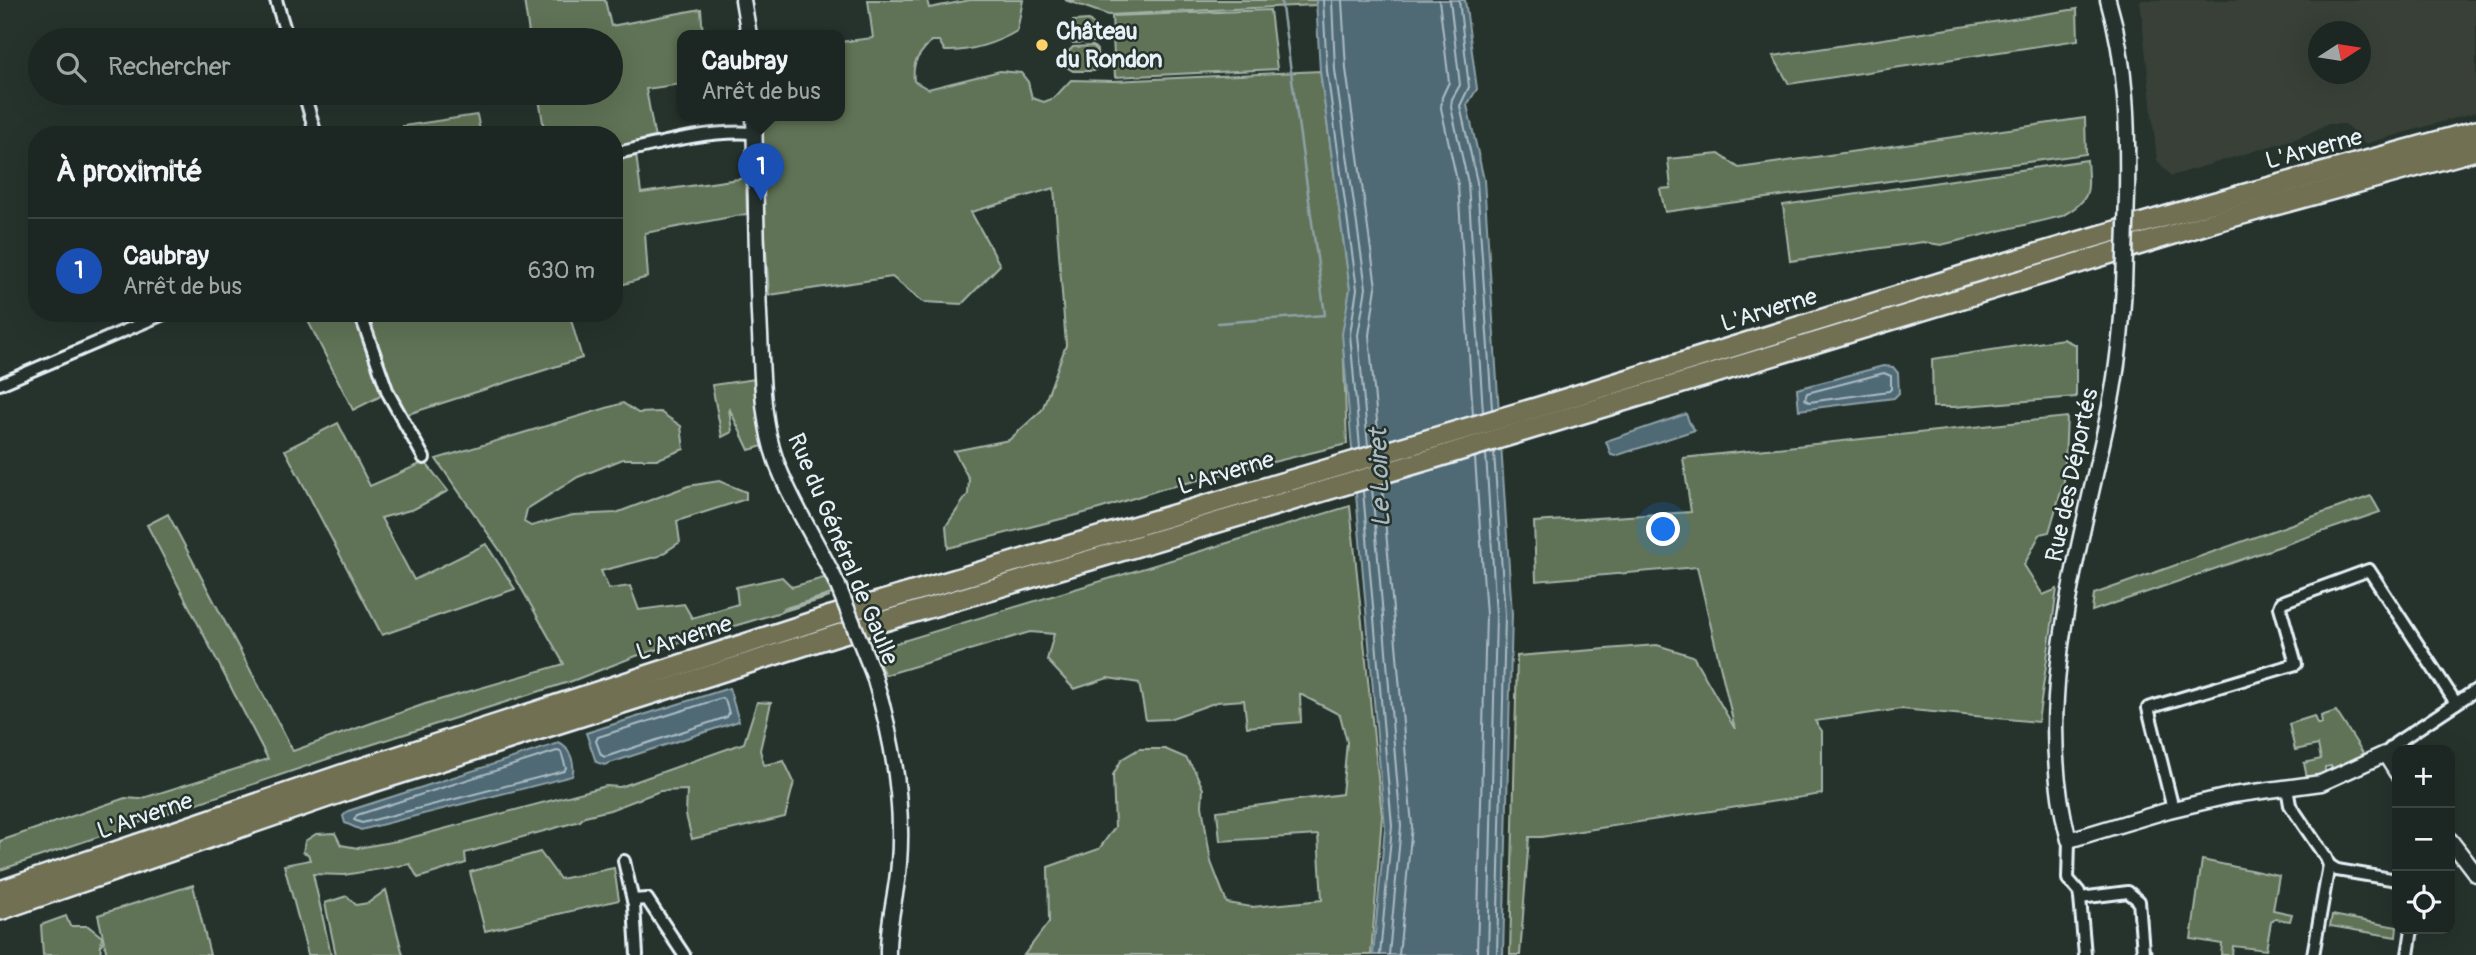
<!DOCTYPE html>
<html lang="fr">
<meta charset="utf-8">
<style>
:root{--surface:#1c2622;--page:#29322f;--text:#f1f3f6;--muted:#a0a5a5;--line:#3a4340;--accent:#2563eb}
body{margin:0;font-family:Pangolin,sans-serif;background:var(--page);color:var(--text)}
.controls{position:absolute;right:21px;bottom:21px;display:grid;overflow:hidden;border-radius:14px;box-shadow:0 7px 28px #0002}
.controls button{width:63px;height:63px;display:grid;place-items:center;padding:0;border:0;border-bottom:2px solid var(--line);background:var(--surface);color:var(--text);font:35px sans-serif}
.compass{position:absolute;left:2308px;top:21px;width:63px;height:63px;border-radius:50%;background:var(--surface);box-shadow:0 7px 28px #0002;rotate:78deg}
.you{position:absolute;left:1664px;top:530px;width:24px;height:24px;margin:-18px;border:5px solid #fff;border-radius:50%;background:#1a73e8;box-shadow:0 0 0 10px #1a73e833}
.badge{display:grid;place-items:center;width:46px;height:46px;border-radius:50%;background:var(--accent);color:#fff;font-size:23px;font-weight:700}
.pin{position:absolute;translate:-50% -58px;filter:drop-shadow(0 2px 4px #0008)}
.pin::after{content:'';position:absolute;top:37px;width:24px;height:21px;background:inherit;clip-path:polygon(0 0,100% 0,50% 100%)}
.popup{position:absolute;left:677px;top:30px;width:168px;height:91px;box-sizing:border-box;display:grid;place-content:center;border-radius:14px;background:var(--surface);filter:drop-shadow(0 2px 5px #0005);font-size:23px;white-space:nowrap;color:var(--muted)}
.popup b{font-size:26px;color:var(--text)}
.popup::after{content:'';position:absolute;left:50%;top:100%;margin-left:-14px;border:14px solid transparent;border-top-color:var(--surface)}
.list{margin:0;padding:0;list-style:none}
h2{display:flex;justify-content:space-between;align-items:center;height:91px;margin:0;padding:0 28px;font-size:30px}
h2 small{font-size:23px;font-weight:400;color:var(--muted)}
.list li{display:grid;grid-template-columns:46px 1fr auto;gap:21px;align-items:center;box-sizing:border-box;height:105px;padding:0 28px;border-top:2px solid var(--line)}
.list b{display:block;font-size:26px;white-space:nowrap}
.list p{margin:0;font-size:23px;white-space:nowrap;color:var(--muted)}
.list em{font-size:23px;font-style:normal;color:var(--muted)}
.icon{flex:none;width:38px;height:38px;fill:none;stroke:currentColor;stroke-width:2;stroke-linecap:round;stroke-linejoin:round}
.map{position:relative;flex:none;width:2476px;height:955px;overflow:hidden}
.search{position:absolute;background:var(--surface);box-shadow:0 7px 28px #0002;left:28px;top:28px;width:595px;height:77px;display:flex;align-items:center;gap:18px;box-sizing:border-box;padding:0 24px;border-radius:38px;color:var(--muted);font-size:26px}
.panel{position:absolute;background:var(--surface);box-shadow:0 7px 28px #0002;left:28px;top:126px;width:595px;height:196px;border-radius:28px}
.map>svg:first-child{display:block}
</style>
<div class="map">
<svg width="2476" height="955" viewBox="0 0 2476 955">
<rect width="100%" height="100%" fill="#26332d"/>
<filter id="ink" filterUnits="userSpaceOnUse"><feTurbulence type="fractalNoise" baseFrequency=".0143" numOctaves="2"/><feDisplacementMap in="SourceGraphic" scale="14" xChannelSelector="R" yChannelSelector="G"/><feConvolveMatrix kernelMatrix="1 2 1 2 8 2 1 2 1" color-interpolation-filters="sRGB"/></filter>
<g filter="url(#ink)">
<!-- built -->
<path fill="#394137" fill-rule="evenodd" d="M2140,0H2476V112L2365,144L2345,124H2327L2301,137L2171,176L2157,160ZM2318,32H2360V74H2318Z"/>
<!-- green -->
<g fill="#607356" stroke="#a4b2a7" stroke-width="2">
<polygon points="524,0 605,0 611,26 701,9 703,35 682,35 682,84 646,89 655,139 614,148 614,135 545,135 538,93 611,93 611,40 530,40"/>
<path d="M868,0H927L929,8L970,0H1023L1017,31C997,43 969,52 945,51L939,41H931C918,56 912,61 914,81L928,89L1000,71L1021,73L1028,82L1032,98L1044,102L1054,98L1071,80L1114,81L1320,71L1350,289L1343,336L1347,444L1162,489L1096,510L948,548L946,526L968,494L969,479L954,451L1009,440L1042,410L1066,345L1054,188L971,212L1000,265L962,304L923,302L892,277L769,295L761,175L760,115H840V42L873,38Z"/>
<polygon points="1065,0 1316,0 1316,5 1108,15"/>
<polygon points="2077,9 2078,40 1789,84 1773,56"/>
<polygon points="1270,10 1277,69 1115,77 1112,16"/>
<polygon points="1089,20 1096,27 1096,39 1093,42 1073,43 1069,40 1069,25 1073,21"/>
<polygon points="1093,46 1097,50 1098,67 1094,71 1073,71 1068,68 1069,51 1073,47"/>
<polygon points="477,115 481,135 405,135 403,126"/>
<polygon points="2085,118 2086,154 1665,212 1660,189 1671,188 1668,159 1719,154 1739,168"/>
<polygon points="636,154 641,193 746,178 747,214 645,233 648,277 614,287 614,159"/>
<path d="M2087,160C2089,192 2092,200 2062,216L1941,245L1923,242L1790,261L1783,205Z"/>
<polygon points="304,313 355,313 375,374 382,390 379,397 353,410"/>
<polygon points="364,313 569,313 582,358 405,415 394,398"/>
<polygon points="2063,339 2076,345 2076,397 1954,407 1933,407 1932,359"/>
<polygon points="756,379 763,446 749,450 729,408 732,432 722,437 712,385"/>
<polygon points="623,403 638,413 660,412 681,426 684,449 658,459 623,459 578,477 527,509 524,522 531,526 573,515 616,513 688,486 719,481 746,492 746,499 677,521 680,542 659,556 601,571 609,589 630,586 639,610 684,604 692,618 738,604 736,587 782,577 792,587 827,577 832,594 782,609 830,597 636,656 572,681 345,753 0,870 0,841 125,798 140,799 268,759 147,525 168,514 293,751 425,704 564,664 501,552 436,459"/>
<polygon points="2067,417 2064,481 2049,532 2040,534 2024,565 2043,595 2057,589 2038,722 1901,709 1815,721 1822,731 1822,794 1541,837 1529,837 1520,955 1510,955 1517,656 1657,645 1693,656 1735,729 1697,567 1536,581 1534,522 1691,512 1683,458"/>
<polygon points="338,423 370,486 425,462 448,491 414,509 381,518 414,580 486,544 515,589 382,635 285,450"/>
<polygon points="2371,496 2380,512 2092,611 2094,594"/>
<polygon points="1350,506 1382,816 1371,955 1024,955 1049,922 1048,867 1099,849 1115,827 1113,775 1122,759 1139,749 1165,749 1186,758 1195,771 1203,789 1202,806 1211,862 1227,903 1252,907 1322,900 1318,835 1220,841 1217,811 1342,794 1347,742 1340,715 1300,694 1301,722 1247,727 1244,700 1217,702 1169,719 1146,720 1139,683 1108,678 1074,689 1047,660 1054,634 1030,632 885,675 873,650"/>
<polygon points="757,702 771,703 760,750 764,765 784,761 794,782 785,817 692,839 686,815 687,790 660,791 610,810 585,816 580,821 465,853 466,863 418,878 410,864 344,875 313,874 331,955 308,955 284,865 310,860 308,854 303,852 305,841 316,834 335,833 341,845 358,848 402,840 606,786 620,787 744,743"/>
<polygon points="2336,711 2365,756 2332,771 2331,766 2325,767 2325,773 2307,778 2304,763 2321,759 2318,745 2295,750 2289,724 2314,716 2317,724 2322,724 2321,716"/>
<polygon points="540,852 560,879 614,868 619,900 485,931 470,872"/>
<polygon points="2202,860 2279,876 2273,910 2292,914 2290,921 2275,919 2271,922 2266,950 2233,946 2232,955 2221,955 2222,944 2191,939"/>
<polygon points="193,885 210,955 107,955 98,915"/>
<polygon points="386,890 403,955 336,955 325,903 347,896 356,905 368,903"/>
<polygon points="2332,915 2397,927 2396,937 2330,926"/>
<polygon points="66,916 70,926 88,926 102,937 100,955 43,955 41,925"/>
</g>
<!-- water -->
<g fill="#506b75" stroke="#8da1a9" stroke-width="2">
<polygon points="1316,0 1465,0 1477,89 1467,105 1484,180 1512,614 1503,955 1373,955 1385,827 1342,334 1350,289 1320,71"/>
<polygon points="1883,366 1893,367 1898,373 1899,393 1894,398 1799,410 1797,389"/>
<polygon points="1686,414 1690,424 1695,430 1615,456 1611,455 1606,441"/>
<polygon points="729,688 739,721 604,765 596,762 586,733"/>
<path d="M559,743C570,748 576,764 572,776L361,830L345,823L343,816L348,811Z"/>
</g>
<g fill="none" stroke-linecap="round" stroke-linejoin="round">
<!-- shore -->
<g stroke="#abbbc4" stroke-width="2">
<polyline points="1323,0 1327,71 1357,289 1350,334 1360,448"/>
<polyline points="1332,0 1335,70 1366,288 1358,335 1368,446"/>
<polyline points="1342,0 1346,69 1376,287 1369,335 1379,443"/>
<polyline points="1439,0 1449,82 1442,97 1441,108 1458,185 1473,415"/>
<polyline points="1450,0 1460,85 1452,99 1451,107 1468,183 1483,412"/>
<polyline points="1459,0 1469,87 1460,106 1477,182 1492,409"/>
<polygon points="1884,373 1891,376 1891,389 1889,391 1809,402 1805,399 1807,393"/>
<polyline points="1494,452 1505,615 1497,955"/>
<polyline points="1486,454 1496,615 1488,955"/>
<polyline points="1475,458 1486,615 1477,955"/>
<polyline points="1382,485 1412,826 1399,955"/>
<polyline points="1372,488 1401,826 1389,955"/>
<polyline points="1363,491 1392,826 1380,955"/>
<polygon points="722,698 725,700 729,713 727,717 605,757 601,755 596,741 598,737"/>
<polygon points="557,751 561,752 566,768 564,771 362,823 354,820 357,815"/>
</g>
<!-- stream -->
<polyline stroke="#8da1a9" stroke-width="2.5" points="1218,323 1325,315 1281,0"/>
<defs>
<g id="street">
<polyline points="276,0 288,40"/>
<polyline points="304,93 316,135"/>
<path d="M614,154C661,143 706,130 754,133"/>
<polyline points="360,313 388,393 424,458"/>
<polyline points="0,384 166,313"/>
<polyline points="2385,754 2396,743 2476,690"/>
<polyline points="2287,788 2290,805 2326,858 2329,865 2313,955"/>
<polyline points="2173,809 2148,708 2296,664 2280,607 2282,602 2369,570 2456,703"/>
<polyline points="2069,840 2068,879 2079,892 2080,898 2085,955"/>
<polyline points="624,861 634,905 637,955"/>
<polyline points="2329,865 2337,870 2397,880"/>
<polyline points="2080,898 2128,892 2139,901 2143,952 2146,955"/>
<polyline points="633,900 647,899 684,955"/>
<polyline points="2408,955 2412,929"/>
</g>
<g id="secondary">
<polyline points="743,0 749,35"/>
<path d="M2108,0C2127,64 2128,129 2127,195"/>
<path d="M754,115C756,188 756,261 760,334C762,376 762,422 776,461C792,505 819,544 838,586"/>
<path d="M2124,285C2122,326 2118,366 2110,406C2082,546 2030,698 2069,840L2169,810L2233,795L2321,783L2385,754L2397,773"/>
<path d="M874,676C892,736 904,800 899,863C897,894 887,924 888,955"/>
<polyline points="2450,840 2476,874"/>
</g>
<g id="highway">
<polyline points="0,891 347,773 831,616 1539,407 1978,271 2212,203 2476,131"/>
<polyline points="0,910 348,790 837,635 1428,460 2217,221 2476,150"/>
</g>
</defs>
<!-- street casing -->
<use href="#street" stroke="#e8f1f8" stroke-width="16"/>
<!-- secondary casing -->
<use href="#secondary" stroke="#e8f1f8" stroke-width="19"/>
<!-- highway casing -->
<use href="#highway" stroke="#e8f1f8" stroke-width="24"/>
<!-- street -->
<use href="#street" stroke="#26332d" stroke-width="10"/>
<!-- secondary -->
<use href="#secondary" stroke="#26332d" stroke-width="14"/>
<!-- highway -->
<use href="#highway" stroke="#716f52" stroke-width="19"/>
<defs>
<g id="secondary-bridge">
<polyline points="2124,285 2127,195"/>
<polyline points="838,586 874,676"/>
</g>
</defs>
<!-- secondary-bridge casing -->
<use href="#secondary-bridge" stroke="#e8f1f8" stroke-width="19" stroke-linecap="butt"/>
<!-- secondary-bridge -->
<use href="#secondary-bridge" stroke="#26332d" stroke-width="14"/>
</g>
</g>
<!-- markers -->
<circle fill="#ffd166" stroke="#26332d" stroke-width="2.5" cx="1042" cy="45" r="7"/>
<g text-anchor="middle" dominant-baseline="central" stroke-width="5" stroke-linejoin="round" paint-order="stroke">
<!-- poi labels -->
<g font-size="24" font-weight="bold" fill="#e8f1f8" stroke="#26332d" text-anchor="start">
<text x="1056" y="31">Château<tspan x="1056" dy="28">du Rondon</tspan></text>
</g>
<!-- street labels -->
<g font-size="24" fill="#e8f1f8" stroke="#26332d">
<text transform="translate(2314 149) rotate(-15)">L'Arverne</text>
<text transform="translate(1769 310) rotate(-17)">L'Arverne</text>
<text transform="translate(1226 473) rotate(-17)">L'Arverne</text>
<text transform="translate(2072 475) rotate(-78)">Rue des Déportés</text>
<text transform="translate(843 549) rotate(67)">Rue du Général de Gaulle</text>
<text transform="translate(684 638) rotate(-18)">L'Arverne</text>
<text transform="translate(145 816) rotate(-19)">L'Arverne</text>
</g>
<!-- water labels -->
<g font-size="26" font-style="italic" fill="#abbbc4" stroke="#26332d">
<text transform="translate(1380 478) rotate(-92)">Le Loiret</text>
</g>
</g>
</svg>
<div class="controls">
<button>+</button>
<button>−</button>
<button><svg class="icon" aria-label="locate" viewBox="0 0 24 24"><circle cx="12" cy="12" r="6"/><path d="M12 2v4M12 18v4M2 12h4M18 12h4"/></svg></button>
</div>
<svg class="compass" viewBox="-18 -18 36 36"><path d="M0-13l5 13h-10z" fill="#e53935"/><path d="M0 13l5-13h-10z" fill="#a0a5a5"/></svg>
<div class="you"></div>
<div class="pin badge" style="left:761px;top:201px;background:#1a4fb4">1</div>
<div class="popup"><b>Caubray</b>Arrêt de bus</div>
<div class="search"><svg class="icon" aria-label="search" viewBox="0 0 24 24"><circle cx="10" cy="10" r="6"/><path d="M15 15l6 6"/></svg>Rechercher</div>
<section class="panel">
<h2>À proximité<small></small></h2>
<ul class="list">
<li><span class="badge" style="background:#1a4fb4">1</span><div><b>Caubray</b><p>Arrêt de bus</p></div><em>630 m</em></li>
</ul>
</section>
</div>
